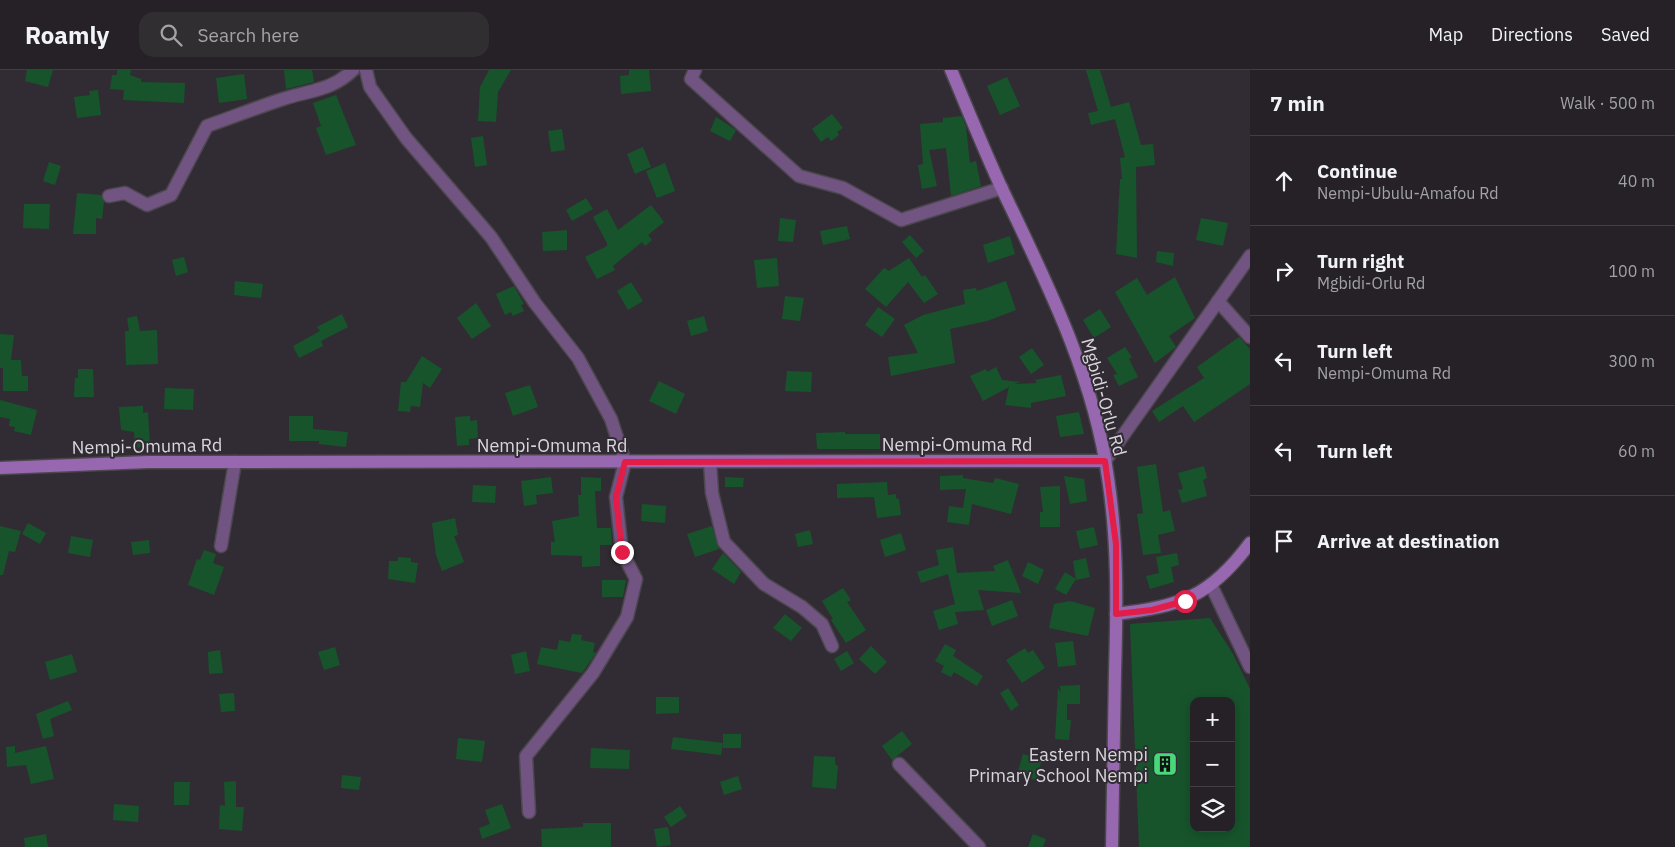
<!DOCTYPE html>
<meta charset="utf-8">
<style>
:root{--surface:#252126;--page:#312e32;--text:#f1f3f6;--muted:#a3a3a7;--line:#423e43}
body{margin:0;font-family:"IBM Plex Sans",sans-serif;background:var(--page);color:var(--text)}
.controls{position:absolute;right:15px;bottom:15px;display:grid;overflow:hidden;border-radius:10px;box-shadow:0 2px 12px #0003}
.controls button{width:45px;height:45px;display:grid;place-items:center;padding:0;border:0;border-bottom:1px solid var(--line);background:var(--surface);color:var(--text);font:25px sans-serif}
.stop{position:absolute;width:15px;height:15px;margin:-11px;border:4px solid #e11d48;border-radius:50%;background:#fff}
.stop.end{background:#e11d48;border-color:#fff;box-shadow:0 1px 5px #0008}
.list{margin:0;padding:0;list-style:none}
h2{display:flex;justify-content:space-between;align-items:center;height:65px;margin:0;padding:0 20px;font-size:21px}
h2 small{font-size:16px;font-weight:400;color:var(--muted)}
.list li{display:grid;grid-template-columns:32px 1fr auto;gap:15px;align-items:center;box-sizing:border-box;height:90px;padding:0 20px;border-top:1px solid var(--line)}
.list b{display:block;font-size:19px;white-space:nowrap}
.list p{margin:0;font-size:16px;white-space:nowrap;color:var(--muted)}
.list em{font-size:16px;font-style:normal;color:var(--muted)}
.icon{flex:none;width:28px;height:28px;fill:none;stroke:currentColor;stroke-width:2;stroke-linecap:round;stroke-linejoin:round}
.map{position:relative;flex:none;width:1250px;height:777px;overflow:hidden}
header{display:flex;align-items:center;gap:30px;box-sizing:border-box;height:70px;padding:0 25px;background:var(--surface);border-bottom:1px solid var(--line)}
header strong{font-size:24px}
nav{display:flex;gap:28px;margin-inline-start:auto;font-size:18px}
.search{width:350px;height:45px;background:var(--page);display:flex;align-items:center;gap:12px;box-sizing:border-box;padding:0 18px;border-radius:15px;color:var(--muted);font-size:19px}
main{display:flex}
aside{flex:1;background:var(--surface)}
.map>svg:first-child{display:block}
</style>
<header>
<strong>Roamly</strong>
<div class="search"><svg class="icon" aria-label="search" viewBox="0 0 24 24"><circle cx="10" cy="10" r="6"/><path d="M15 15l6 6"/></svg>Search here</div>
<nav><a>Map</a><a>Directions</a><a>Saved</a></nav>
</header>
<main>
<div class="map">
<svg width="1250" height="777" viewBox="0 0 1250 777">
<rect width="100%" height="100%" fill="#312c33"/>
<!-- building -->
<g fill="#17542c" fill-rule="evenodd">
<polygon points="27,0 53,0 48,17 25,11"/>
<polygon points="117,0 131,0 130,5 141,9 141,12 185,13 184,33 123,30 124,20 110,19 112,5 117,5"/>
<polygon points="284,0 312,0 314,12 286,19"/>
<polygon points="489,0 511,0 498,22 496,52 478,51 480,17"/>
<polygon points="629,0 649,0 651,21 621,24 620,6 629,5"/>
<polygon points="1086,0 1100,0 1111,37 1129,32 1141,75 1153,74 1155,95 1136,97 1137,188 1116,184 1120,109 1122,109 1120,88 1125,87 1115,49 1091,55 1088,43 1098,41"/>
<polygon points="244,4 247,29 219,33 216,8"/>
<polygon points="1007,7 1020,36 1000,45 987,16"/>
<polygon points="98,20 101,45 77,48 74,27 90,25 89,21"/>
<polygon points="336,25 356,75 326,85 316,58 321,56 313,33"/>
<polygon points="832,44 843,58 837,62 839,65 831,71 828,67 821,72 812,59"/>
<polygon points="962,46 966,57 970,93 976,91 981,116 951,126 946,78 929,80 937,116 922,119 918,95 923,94 920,54 943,52 943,48"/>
<polygon points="716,47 736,60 730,71 710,61"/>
<polygon points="562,59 565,80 551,82 548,61"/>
<polygon points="483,66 487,95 475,97 471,68"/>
<polygon points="643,77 651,97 635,104 627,84"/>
<polygon points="49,92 61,96 55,115 43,111"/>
<polygon points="665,93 675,121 657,128 646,101"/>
<polygon points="77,123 101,125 104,132 102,149 96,148 96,164 73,164"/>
<polygon points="586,128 593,139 572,151 566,140"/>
<polygon points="24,134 50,134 49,159 23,158"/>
<polygon points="651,135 664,152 648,165 652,170 645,176 642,172 613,196 615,200 597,209 585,187 607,176 607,173 593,147 607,139 618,160"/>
<polygon points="780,148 796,150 793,172 778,171"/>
<polygon points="1201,148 1228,153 1223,176 1196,170"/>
<polygon points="847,156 850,169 823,175 820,161"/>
<polygon points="567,160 567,180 543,181 542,162"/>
<polygon points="910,165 924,181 916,188 902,172"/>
<polygon points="1010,166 1015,184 988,193 983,175"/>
<polygon points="1157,181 1174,183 1173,196 1156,192"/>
<polygon points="184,187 188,202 176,206 172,190"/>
<polygon points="777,188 779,216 757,218 754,190"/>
<polygon points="909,188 922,207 925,205 938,224 924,233 908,212 886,237 865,219 884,198 889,201"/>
<polygon points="1175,207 1195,248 1169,266 1176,277 1155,293 1115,222 1137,208 1147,225"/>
<polygon points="235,211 263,214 261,228 234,225"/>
<polygon points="1006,211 1016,240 987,251 950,259 955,293 891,306 888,287 918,283 904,255 923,245 965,234 963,220 976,218 977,221"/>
<polygon points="631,212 643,231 628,240 617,221"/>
<polygon points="514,216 524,234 521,235 524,241 513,246 511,242 505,245 496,224"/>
<polygon points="785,226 804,228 800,251 782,249"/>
<polygon points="476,233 491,256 472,269 457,248"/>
<polygon points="878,237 895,249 882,267 865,255"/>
<polygon points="1100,239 1111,257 1094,268 1083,250"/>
<polygon points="342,244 348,257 321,271 323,276 299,288 293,276 320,261 317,257"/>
<polygon points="137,246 140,261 157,260 158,294 126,295 125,261 129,261 127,248"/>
<polygon points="704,246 708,261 691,266 687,251"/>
<polygon points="0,264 14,265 11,290 21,290 22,306 28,306 28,321 3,321 3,298 0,298"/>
<polygon points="1239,267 1250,279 1250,314 1194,352 1183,336 1159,352 1152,341 1204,308 1197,297"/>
<polygon points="1125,277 1132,287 1129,289 1138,307 1119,316 1113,305 1117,304 1107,288"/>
<polygon points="1032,278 1044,295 1031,304 1019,287"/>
<polygon points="422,286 442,299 430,318 423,313 420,337 411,336 410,342 398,341 401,312 406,312"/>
<polygon points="996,297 1002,310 1020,312 1014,314 1037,313 1035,310 1061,305 1066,326 1031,333 1031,338 1005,335 1009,317 983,331 970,306 986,299 987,302"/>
<polygon points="78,299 93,299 94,327 74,327 75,308 78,308"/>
<polygon points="787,301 812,302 811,322 785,321"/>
<polygon points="659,311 685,324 676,344 649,331"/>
<polygon points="530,315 538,337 513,346 505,323"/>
<polygon points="165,318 194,319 193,340 164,339"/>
<polygon points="0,330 37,340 31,365 14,361 15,357 9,356 10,349 0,347"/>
<polygon points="143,336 143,343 148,342 150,376 135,378 134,362 121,360 119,337"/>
<polygon points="1079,342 1084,364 1060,367 1056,346"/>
<polygon points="289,346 313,346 313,359 348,362 346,377 319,374 319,371 289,371"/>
<polygon points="470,346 470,351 477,350 478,368 469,369 469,375 457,376 455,347"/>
<polygon points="845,362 845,364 880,364 880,379 817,379 816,363"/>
<polygon points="1156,394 1163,442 1170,440 1175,461 1158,465 1161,483 1143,485 1137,444 1143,443 1137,397"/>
<polygon points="1204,396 1207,408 1203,410 1207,426 1182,433 1178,420 1183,419 1178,403"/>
<polygon points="963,405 963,408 993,413 995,408 1019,414 1011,444 972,434 969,455 947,452 949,436 963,438 966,419 940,420 940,406"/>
<polygon points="1064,406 1084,409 1087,431 1070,434"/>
<polygon points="551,407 553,423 536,425 537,434 524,436 521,411"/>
<polygon points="581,407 601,408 601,421 595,421 597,458 611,458 612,475 600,475 600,496 582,497 582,486 551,485 551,472 555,472 552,451 579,446 578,425 581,425"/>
<polygon points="725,407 744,408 743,417 725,417"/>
<polygon points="887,412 888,425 896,424 896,428 899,429 901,445 877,448 874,427 837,428 837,414"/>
<polygon points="473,415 496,416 495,433 472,432"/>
<polygon points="1060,416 1060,457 1040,457 1040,442 1043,442 1040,417"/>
<polygon points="642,434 666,436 665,453 641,451"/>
<polygon points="455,448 458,465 454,466 464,492 442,501 436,485 432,453"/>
<polygon points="28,453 46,463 40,474 22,464"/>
<polygon points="0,456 21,461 15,482 9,481 3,505 0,505"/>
<polygon points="712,456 719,479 695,487 687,464"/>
<polygon points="1094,457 1098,475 1080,479 1076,461"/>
<polygon points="810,460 813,474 798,477 795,464"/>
<polygon points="901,463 906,480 885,487 880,470"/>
<polygon points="71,466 93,470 90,487 68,483"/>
<polygon points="149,470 150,483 133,485 131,472"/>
<polygon points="953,477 957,503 995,501 993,496 1008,490 1021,523 978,520 984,540 955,542 958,554 939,560 933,541 955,534 948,504 921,513 917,502 939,495 936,480"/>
<polygon points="204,480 216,484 213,493 224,497 214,525 188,515 197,489 200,490"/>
<polygon points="723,483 741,502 734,514 712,499"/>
<polygon points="1177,483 1179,495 1171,497 1174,512 1150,519 1146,506 1159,503 1156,487"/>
<polygon points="398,487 411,488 411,492 418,493 415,513 388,509 389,491 398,491"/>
<polygon points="1086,488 1090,507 1076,510 1073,491"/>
<polygon points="1028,492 1044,500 1038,514 1022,506"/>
<polygon points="1065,502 1076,509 1066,525 1055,519"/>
<polygon points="602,510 626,510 623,527 602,527"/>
<polygon points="843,518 851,530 847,532 866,560 846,573 831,550 833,549 822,531"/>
<polygon points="1012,530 1018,546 992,556 986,540"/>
<polygon points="1070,531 1095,538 1088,566 1049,558 1054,534"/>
<polygon points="785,544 802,558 791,571 773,558"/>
<path d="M1210,548L1233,584L1250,619V777H1139L1130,554ZM1194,631H1231V758H1194Z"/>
<polygon points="572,564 582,565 581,570 595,573 593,582 596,583 582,603 537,594 541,577 557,580 559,570 570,572"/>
<polygon points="1073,571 1076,595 1058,597 1055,573"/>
<polygon points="945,574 956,580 953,586 983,606 977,616 954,602 951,607 941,602 944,596 935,591"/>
<polygon points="871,576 887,592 875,604 859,589"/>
<polygon points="335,577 340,595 324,600 318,582"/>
<polygon points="1025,578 1028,583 1033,580 1045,598 1022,613 1006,590"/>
<polygon points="220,580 223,603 209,604 208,582"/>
<polygon points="526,581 530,601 515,604 511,585"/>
<polygon points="847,581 854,593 841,601 834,589"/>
<polygon points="72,584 77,602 50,610 45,592"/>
<polygon points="1080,615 1080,634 1067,634 1067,650 1071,650 1069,670 1055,669 1058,618 1061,623 1060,616"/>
<polygon points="1008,618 1019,635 1011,641 1000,623"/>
<polygon points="234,623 235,641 221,642 219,624"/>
<polygon points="656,627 679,627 679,643 656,644"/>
<polygon points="68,631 72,640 50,649 54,666 43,669 36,644"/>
<polygon points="902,661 912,674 892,690 882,676"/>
<rect x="723" y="664" width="18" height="14"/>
<polygon points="673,667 723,673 721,685 671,679"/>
<polygon points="458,668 485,671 482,692 456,689"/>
<polygon points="15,676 15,683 46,676 54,709 31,714 26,695 7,697 6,677"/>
<polygon points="591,678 630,680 629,699 590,698"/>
<polygon points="1023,684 1042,689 1036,710 1017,705"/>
<polygon points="814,686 835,687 835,694 838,696 836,719 812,717"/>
<polygon points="342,705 361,707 359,720 341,718"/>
<polygon points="738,706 742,719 724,725 720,712"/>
<polygon points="236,711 236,737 244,737 242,761 219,759 220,735 225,736 224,712"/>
<polygon points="174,712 190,712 189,735 174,735"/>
<polygon points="114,734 139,736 138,752 113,750"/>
<polygon points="502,734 511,758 482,769 479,758 490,754 485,740"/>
<polygon points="680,736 687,746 671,757 664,747"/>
<polygon points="583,753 611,753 611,777 542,777 541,759 583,757"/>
<polygon points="668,757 671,775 657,777 654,759"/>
<polygon points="46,764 48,777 25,777 24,768"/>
<polygon points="1033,764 1046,769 1043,777 1028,777"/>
</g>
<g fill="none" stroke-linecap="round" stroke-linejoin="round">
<defs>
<g id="street">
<polyline points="366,0 370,17 406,68 491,167 535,233 578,288 611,349 625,392 616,427 622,482 636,509 627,547 593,603 526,686 529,742"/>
<polyline points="695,0 691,9 799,106 843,118 901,150 1002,118"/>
<path d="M109,126L125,123L147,135L171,125L207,56C233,47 258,37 283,29C310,20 331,21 353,0"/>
<polyline points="1218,231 1250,267"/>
<polyline points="1105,391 1250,186"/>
<polyline points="710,392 712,423 724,472 764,514 802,537 822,554 832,576"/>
<polyline points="221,476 235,392"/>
<polyline points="1211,515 1250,597"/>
<polyline points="899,694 979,777"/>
</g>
<g id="secondary">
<path d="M951,0C968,40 984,80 1002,119C1046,211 1094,306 1108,408C1118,473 1117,537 1115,602C1114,661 1113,719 1112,777"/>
<polyline points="0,398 148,392 1105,391"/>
<path d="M1116,544C1181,536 1210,527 1250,473"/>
</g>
</defs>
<!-- street casing -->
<use href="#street" stroke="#4c474e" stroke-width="15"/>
<!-- secondary casing -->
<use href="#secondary" stroke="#4c474e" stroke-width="15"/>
<!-- street -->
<use href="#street" stroke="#715481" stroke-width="12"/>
<!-- secondary -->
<use href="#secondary" stroke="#9767af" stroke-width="12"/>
</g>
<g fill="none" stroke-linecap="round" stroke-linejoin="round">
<!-- route -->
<polyline stroke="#e11d48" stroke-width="6" points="622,482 616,427 625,392 1105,391 1116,474 1116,544 1152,540 1185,531"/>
</g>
<!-- icons -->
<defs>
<symbol id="building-square" viewBox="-11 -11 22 22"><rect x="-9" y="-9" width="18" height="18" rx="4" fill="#48d779" stroke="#312c33"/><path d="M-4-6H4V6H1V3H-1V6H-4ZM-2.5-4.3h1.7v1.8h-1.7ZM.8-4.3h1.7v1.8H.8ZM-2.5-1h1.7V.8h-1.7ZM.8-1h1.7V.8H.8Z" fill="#111"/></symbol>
</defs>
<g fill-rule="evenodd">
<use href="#building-square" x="1151" y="680" width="28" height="28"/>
</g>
<g text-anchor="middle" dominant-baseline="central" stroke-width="4" stroke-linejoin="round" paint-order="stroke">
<!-- street labels -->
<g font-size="18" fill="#d9d6db" stroke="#312c33">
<text transform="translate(1104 327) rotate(74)">Mgbidi-Orlu Rd</text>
<text x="957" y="374">Nempi-Omuma Rd</text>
<text x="552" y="375">Nempi-Omuma Rd</text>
<text transform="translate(147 376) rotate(-1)">Nempi-Omuma Rd</text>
</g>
<!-- poi labels -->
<g font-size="18" fill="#d9d6db" stroke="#312c33" text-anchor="end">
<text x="1148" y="684">Eastern Nempi<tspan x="1148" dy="21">Primary School Nempi</tspan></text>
</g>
</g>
</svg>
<div class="controls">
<button>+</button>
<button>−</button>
<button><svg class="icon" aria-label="layers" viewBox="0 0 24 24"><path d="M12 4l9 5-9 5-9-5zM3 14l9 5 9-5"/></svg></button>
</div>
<div class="stop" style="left:1185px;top:531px"></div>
<div class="stop end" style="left:622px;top:482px"></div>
</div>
<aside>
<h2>7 min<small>Walk · 500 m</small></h2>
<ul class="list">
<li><svg class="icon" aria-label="ahead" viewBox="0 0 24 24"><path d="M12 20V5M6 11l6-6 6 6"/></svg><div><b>Continue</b><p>Nempi-Ubulu-Amafou Rd</p></div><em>40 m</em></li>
<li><svg class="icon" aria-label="right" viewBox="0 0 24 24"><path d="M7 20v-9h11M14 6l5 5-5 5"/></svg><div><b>Turn right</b><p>Mgbidi-Orlu Rd</p></div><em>100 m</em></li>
<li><svg class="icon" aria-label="left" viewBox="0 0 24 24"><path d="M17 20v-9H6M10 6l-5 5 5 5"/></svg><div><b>Turn left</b><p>Nempi-Omuma Rd</p></div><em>300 m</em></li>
<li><svg class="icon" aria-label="left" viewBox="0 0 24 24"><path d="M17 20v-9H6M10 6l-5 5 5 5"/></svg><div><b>Turn left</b></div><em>60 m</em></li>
<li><svg class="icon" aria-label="arrive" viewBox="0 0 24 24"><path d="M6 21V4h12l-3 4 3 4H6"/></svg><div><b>Arrive at destination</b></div></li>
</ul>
</aside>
</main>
